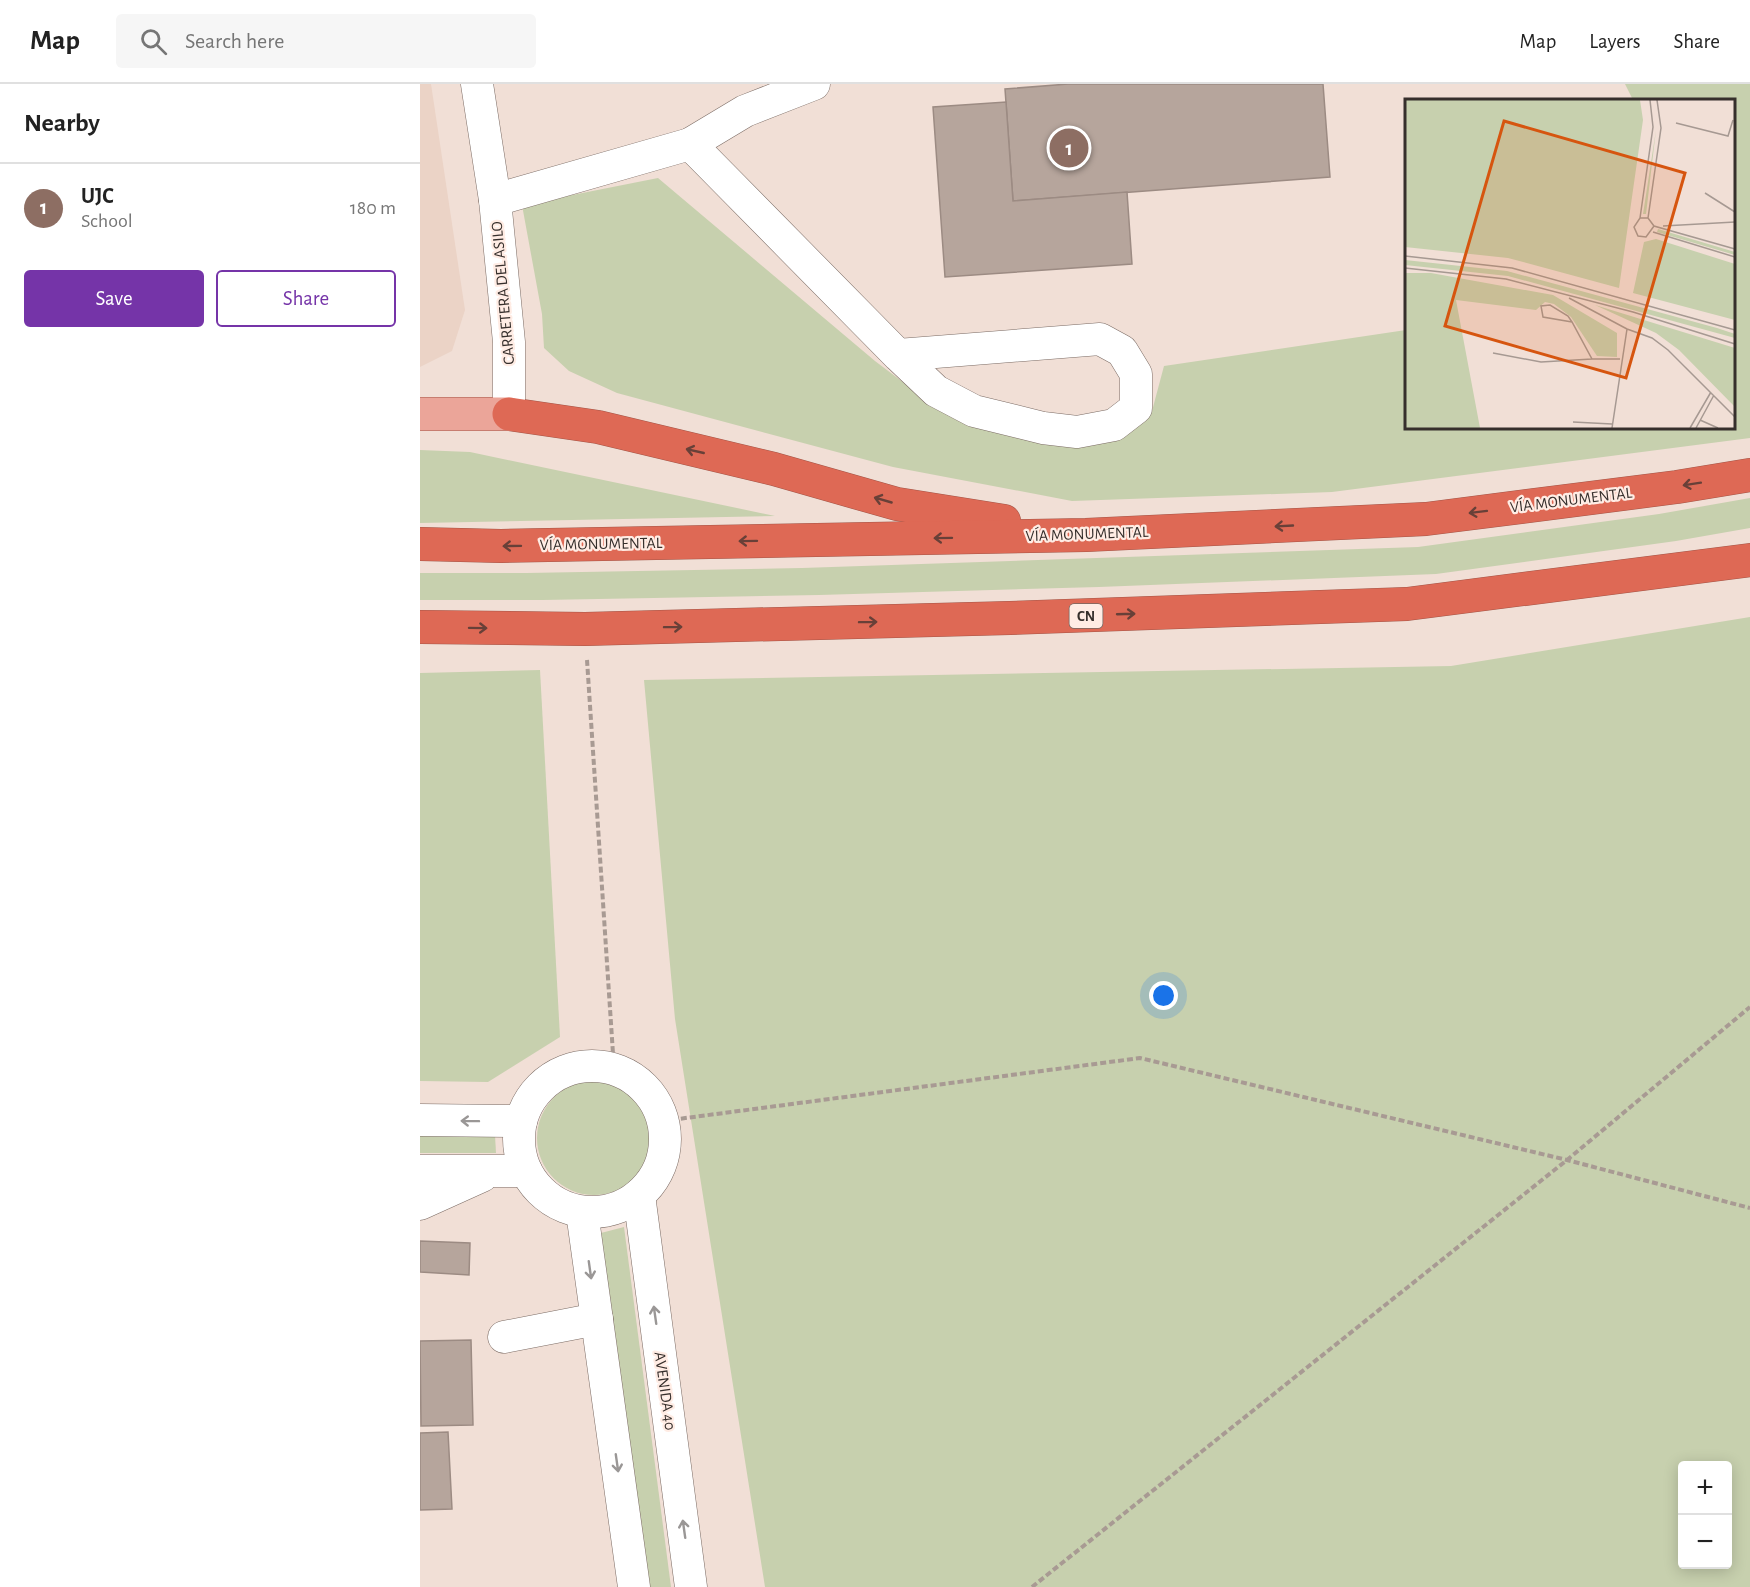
<!DOCTYPE html>
<meta charset="utf-8">
<style>
:root{--surface:#fff;--page:#f6f6f6;--text:#222;--muted:#767676;--line:#e0e0e0;--accent:#7534a8}
body{margin:0;font-family:"Alegreya Sans",sans-serif;background:var(--page);color:var(--text)}
.controls{position:absolute;right:18px;bottom:18px;display:grid;overflow:hidden;border-radius:6px;box-shadow:0 3px 15px #0003}
.controls button{width:54px;height:54px;display:grid;place-items:center;padding:0;border:0;border-bottom:2px solid var(--line);background:var(--surface);color:var(--text);font:30px sans-serif}
.you{position:absolute;left:744px;top:912px;width:21px;height:21px;margin:-15px;border:4px solid #fff;border-radius:50%;background:#1a73e8;box-shadow:0 0 0 9px #1a73e833}
.badge{display:grid;place-items:center;width:39px;height:39px;border-radius:50%;background:var(--accent);color:#fff;font-size:20px;font-weight:700}
.pin{position:absolute;translate:-50% -50%;border:3px solid #fff;box-shadow:0 2px 6px #0006}
.list{margin:0;padding:0;list-style:none}
h2{display:flex;justify-content:space-between;align-items:center;height:78px;margin:0;padding:0 24px;font-size:26px}
h2 small{font-size:20px;font-weight:400;color:var(--muted)}
.list li{display:grid;grid-template-columns:39px 1fr auto;gap:18px;align-items:center;box-sizing:border-box;height:90px;padding:0 24px;border-top:2px solid var(--line)}
.list b{display:block;font-size:22px;white-space:nowrap}
.list p{margin:0;font-size:20px;white-space:nowrap;color:var(--muted)}
.list em{font-size:20px;font-style:normal;color:var(--muted)}
.actions{display:flex;gap:12px;padding:18px 24px}
.actions a{flex:1;padding:14px 0;border:2px solid var(--accent);border-radius:6px;text-align:center;font-size:21px;color:var(--accent)}
.actions .main{background:var(--accent);color:#fff}
.icon{flex:none;width:33px;height:33px;fill:none;stroke:currentColor;stroke-width:2;stroke-linecap:round;stroke-linejoin:round}
.map{position:relative;flex:none;width:1330px;height:1503px;overflow:hidden}
header{display:flex;align-items:center;gap:36px;box-sizing:border-box;height:84px;padding:0 30px;background:var(--surface);border-bottom:2px solid var(--line)}
header strong{font-size:28px}
nav{display:flex;gap:33px;margin-inline-start:auto;font-size:21px}
.search{width:420px;height:54px;background:var(--page);display:flex;align-items:center;gap:15px;box-sizing:border-box;padding:0 21px;border-radius:6px;color:var(--muted);font-size:22px}
main{display:flex}
aside{flex:1;background:var(--surface)}
.map>svg:first-child{display:block}
</style>
<header>
<strong>Map</strong>
<div class="search"><svg class="icon" aria-label="search" viewBox="0 0 24 24"><circle cx="10" cy="10" r="6"/><path d="M15 15l6 6"/></svg>Search here</div>
<nav><a>Map</a><a>Layers</a><a>Share</a></nav>
</header>
<main>
<aside>
<h2>Nearby<small></small></h2>
<ul class="list">
<li><span class="badge" style="background:#8d6e63">1</span><div><b>UJC</b><p>School</p></div><em>180 m</em></li>
</ul>
<div class="actions"><a class="main">Save</a><a>Share</a></div>
</aside>
<div class="map">
<svg width="1330" height="1503" viewBox="0 0 1330 1503">
<rect width="100%" height="100%" fill="#f1dfd6"/>
<!-- built -->
<polygon fill="#ebd3c6" points="0,0 11,0 45,226 32,267 0,283"/>
<!-- green -->
<g fill="#c7d0ae" fill-rule="evenodd">
<polygon points="1205,0 1330,0 1330,354 912,408 652,417 473,383 197,309 149,287 124,264 122,230 102,121 238,94 455,277 492,305 696,356 732,327 744,282 986,246 987,344 1314,344 1314,16 1213,16"/>
<polygon points="0,366 50,368 355,432 0,439"/>
<polygon points="1330,414 1330,444 1256,457 1016,490 679,503 399,511 123,516 0,516 0,489 106,489 382,484 998,463 1239,430"/>
<path d="M1330,533V1503H345L255,935L224,596L1031,582ZM1262,1382H1308V1480H1262Z"/>
<polygon points="120,586 140,953 68,998 0,997 0,589"/>
<circle cx="174" cy="1054" r="57"/>
<polygon points="0,1050 75,1051 76,1069 0,1069"/>
<polygon points="204,1143 251,1503 230,1503 181,1149"/>
</g>
<!-- building -->
<g fill="#b6a59c" stroke="#9c8b83" stroke-width="1.5">
<polygon points="648,0 903,0 910,93 593,117 585,5"/>
<polygon points="586,18 593,117 707,108 712,180 525,193 513,23"/>
<polygon points="0,1157 50,1159 49,1191 0,1188"/>
<polygon points="51,1256 53,1341 1,1342 0,1257"/>
<polygon points="28,1348 32,1425 0,1426 0,1349"/>
</g>
<g fill="none" stroke-linecap="round" stroke-linejoin="round">
<defs>
<g id="minor">
<polyline points="57,0 75,116 89,258 89,330"/>
<polyline points="270,60 325,27 394,0"/>
<polyline points="75,116 270,60 478,271 516,307 554,327 623,344 657,348 694,341 716,324 716,290 702,267 680,255 478,271"/>
<circle cx="172" cy="1055" r="73"/>
<polyline points="0,1036 101,1037"/>
<polyline points="0,1087 106,1087"/>
<polyline points="219,1111 271,1503"/>
<polyline points="0,1120 62,1092"/>
<polyline points="162,1128 214,1503"/>
<polyline points="84,1253 177,1235"/>
</g>
<polyline id="major" points="0,330 89,330"/>
<g id="highway">
<polyline points="89,330 178,343 354,385 477,420 584,437"/>
<polyline points="0,460 81,462 666,451 1006,435 1257,403 1330,391"/>
<polyline points="0,543 165,545 590,534 987,520 1330,476"/>
</g>
</defs>
<!-- minor casing -->
<use href="#minor" stroke="#7b6b64" stroke-width="33"/>
<!-- major casing -->
<use href="#major" stroke="#a35547" stroke-width="34"/>
<!-- highway casing -->
<use href="#highway" stroke="#a35547" stroke-width="34"/>
<!-- path -->
<g stroke="#a89a93" stroke-width="4" stroke-dasharray="6 3" stroke-linecap="butt">
<polyline points="167,576 194,985"/>
<polyline points="243,1037 720,974 1147,1076 1330,1124"/>
<polyline points="612,1503 1147,1076 1330,923"/>
</g>
<!-- minor -->
<use href="#minor" stroke="#fff" stroke-width="32"/>
<!-- major -->
<use href="#major" stroke="#eba599" stroke-width="33"/>
<!-- highway -->
<use href="#highway" stroke="#de6955" stroke-width="33"/>
</g>
<!-- one-way arrows -->
<defs><path id="oneway-shaft" d="M-6 0H5M1.5-3L5.5 0L1.5 3" fill="none" stroke-width="1.6" stroke-linecap="round" stroke-linejoin="round" transform="scale(1.5)"/></defs>
<g stroke="#684038">
<use href="#oneway-shaft" transform="translate(275 367) rotate(-167)"/>
<use href="#oneway-shaft" transform="translate(1272 400) rotate(171)"/>
<use href="#oneway-shaft" transform="translate(463 416) rotate(-164)"/>
<use href="#oneway-shaft" transform="translate(1058 428) rotate(173)"/>
<use href="#oneway-shaft" transform="translate(864 442) rotate(177)"/>
<use href="#oneway-shaft" transform="translate(523 454) rotate(179)"/>
<use href="#oneway-shaft" transform="translate(328 457) rotate(179)"/>
<use href="#oneway-shaft" transform="translate(92 462) rotate(179)"/>
<use href="#oneway-shaft" transform="translate(706 530) rotate(-2)"/>
<use href="#oneway-shaft" transform="translate(448 538) rotate(-1)"/>
<use href="#oneway-shaft" transform="translate(253 543) rotate(-1)"/>
<use href="#oneway-shaft" transform="translate(58 544) rotate(1)"/>
</g>
<g stroke="#9a9796">
<use href="#oneway-shaft" transform="translate(50 1037) rotate(-179)"/>
<use href="#oneway-shaft" transform="translate(170 1186) rotate(82)"/>
<use href="#oneway-shaft" transform="translate(235 1231) rotate(-98)"/>
<use href="#oneway-shaft" transform="translate(197 1379) rotate(82)"/>
<use href="#oneway-shaft" transform="translate(264 1445) rotate(-98)"/>
</g>
<g text-anchor="middle" dominant-baseline="central" stroke-width="4.5" stroke-linejoin="round" paint-order="stroke">
<!-- shield labels -->
<rect fill="#ffece4" stroke="#726863" stroke-width="1.5" x="649.5" y="520" width="33" height="24" rx="4.5"/>
<g font-size="15" font-weight="bold" fill="#362f2c">
<text x="666" y="532">CN</text>
</g>
<!-- street labels -->
<g font-size="16" fill="#362f2c" stroke="#ffece4">
<text transform="translate(83 209) rotate(-95)">CARRETERA DEL ASILO</text>
<text transform="translate(1151 416) rotate(-7)">VÍA MONUMENTAL</text>
<text transform="translate(667 450) rotate(-2)">VÍA MONUMENTAL</text>
<text transform="translate(181 460) rotate(-1)">VÍA MONUMENTAL</text>
<text transform="translate(245 1307) rotate(82)">AVENIDA 40</text>
</g>
</g>
<!-- overview -->
<g transform="translate(985 15)">
<rect width="330" height="330" fill="#f1dfd6"/>
<path d="M0,1H235L238,21L214,189L103,159L0,148ZM251,31L241,115H238ZM253,130L330,153V156L252,133ZM251,140L330,165V221L228,194L239,143ZM0,161L102,172L312,229L330,235V239L103,177L0,166ZM0,174H26L148,196L212,234V258L192,257L166,218L149,205L140,203L131,211L51,201L75,329H0ZM190,206L330,249V308L274,251L251,234Z" fill="#c7d0ae"/>
<path fill="none" stroke="#a69992" stroke-width="1.5" d="M271,24L323,37L328,21M300,94L330,113M235,119L248,28L245,1M243,119L256,29L252,1M249,127L241,138L233,137L229,128L235,119H243L249,127L330,150M258,127L330,123M248,133L330,158M0,157L107,169L330,231M0,169L101,180L228,213L330,245M164,199L222,230M167,223L138,218L136,207L145,206L163,217L167,223L187,260H215M222,230L247,239L263,251L330,318M88,254L136,263L187,260M295,321L313,329M168,323L207,325M207,329L222,230M285,329L306,293M291,329L309,296"/>
<path fill="#d6550f" fill-opacity="0.15" stroke="#d6550f" stroke-width="3" d="M99,22L280,74L221,279L40,227Z"/>
<rect width="330" height="330" fill="none" stroke="#362f2c" stroke-width="3"/>
</g>
</svg>
<div class="controls">
<button>+</button>
<button>−</button>
</div>
<div class="you"></div>
<div class="pin badge" style="left:649px;top:64px;background:#8d6e63">1</div>
</div>
</main>
